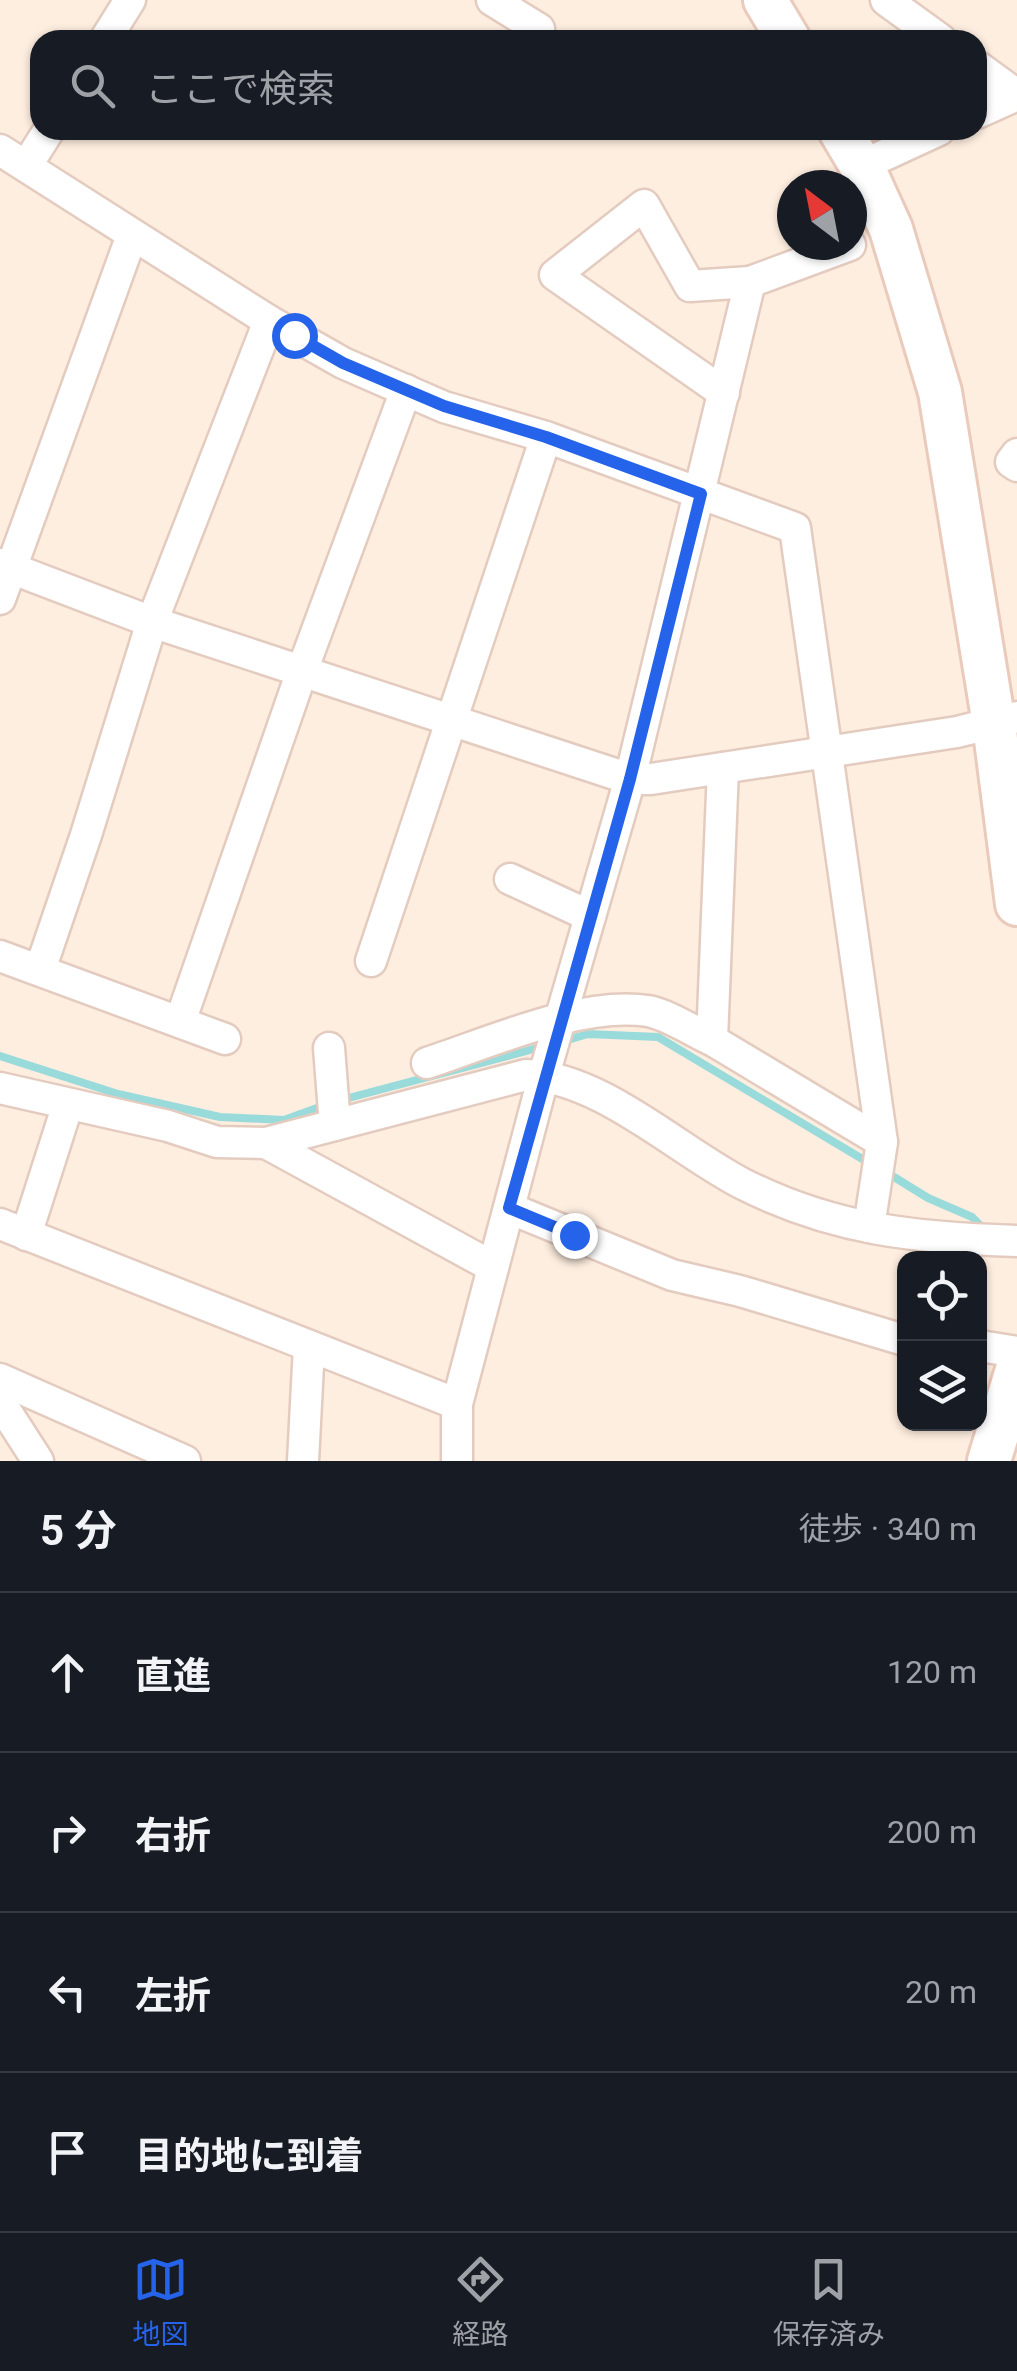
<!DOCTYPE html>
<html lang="ja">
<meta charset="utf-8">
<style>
:root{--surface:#171b24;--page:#242831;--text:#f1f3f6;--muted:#9ea1a6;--line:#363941;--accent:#2563eb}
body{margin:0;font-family:Roboto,"Noto Sans JP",sans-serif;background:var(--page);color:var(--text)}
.controls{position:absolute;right:30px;bottom:30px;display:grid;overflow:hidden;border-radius:20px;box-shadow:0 2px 8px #0004}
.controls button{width:90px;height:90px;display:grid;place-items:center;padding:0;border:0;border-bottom:2px solid var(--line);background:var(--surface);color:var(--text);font:50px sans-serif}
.compass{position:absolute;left:777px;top:170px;width:90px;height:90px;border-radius:50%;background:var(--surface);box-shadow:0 2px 8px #0004;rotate:328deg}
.stop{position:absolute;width:30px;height:30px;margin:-22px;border:8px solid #2563eb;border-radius:50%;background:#fff}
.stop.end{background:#2563eb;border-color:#fff;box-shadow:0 2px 10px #0008}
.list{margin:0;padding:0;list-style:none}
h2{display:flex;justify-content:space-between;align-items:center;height:130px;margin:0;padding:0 40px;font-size:42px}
h2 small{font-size:32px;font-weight:400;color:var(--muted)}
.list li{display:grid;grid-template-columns:65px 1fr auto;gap:30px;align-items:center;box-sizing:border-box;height:160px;padding:0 40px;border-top:2px solid var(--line)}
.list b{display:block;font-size:38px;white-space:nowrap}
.list em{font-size:32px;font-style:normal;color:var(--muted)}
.icon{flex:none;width:55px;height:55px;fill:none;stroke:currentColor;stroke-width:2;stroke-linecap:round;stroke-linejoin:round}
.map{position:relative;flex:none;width:1017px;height:1461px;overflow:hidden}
.search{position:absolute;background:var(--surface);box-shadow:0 2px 8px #0004;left:30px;right:30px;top:30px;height:110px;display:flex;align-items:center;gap:25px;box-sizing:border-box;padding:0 35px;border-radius:30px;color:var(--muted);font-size:38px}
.sheet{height:770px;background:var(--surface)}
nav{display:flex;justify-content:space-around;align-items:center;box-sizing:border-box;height:140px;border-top:2px solid var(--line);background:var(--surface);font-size:28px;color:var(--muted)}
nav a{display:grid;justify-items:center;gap:5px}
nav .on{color:var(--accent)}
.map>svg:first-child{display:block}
</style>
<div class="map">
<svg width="1017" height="1461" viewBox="0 0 1017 1461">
<rect width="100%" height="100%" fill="#feeee0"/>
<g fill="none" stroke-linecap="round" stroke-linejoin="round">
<!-- stream -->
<g stroke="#99dadb" stroke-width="8">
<polyline points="564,1041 588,1034 658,1037 869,1163"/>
<polyline points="0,1056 118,1094 220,1117 284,1120 328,1104"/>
<polyline points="341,1100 545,1046"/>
<polyline points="886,1172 928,1198 972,1217 985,1230"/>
</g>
<defs>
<g id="street">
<polyline points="492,0 539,29"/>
<polyline points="886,0 941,40"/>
<polyline points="105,40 130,0"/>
<polyline points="977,66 1017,95"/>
<polyline points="977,113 1017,95"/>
<polyline points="0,150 269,321 343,363 444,407 546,437 795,528 882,1142 712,1040 723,768"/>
<polyline points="27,165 49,130"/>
<polyline points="861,166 939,130"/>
<polyline points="724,393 555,275 644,205 690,286 750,282"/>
<polyline points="1017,454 1011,462 1017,466"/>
<polyline points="0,564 152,622 630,779 651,779 957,732 1017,717"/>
<polyline points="0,599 132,235"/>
<polyline points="510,879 590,916"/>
<polyline points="0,956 225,1039"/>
<polyline points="371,961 546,437"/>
<polyline points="40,970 86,835 152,622 269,321"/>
<polyline points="180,1022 302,671 406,390"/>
<polyline points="329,1048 335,1125"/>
<path d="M427,1063C491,1042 581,1001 648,1011C669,1015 692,1031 712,1040"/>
<path d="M0,1088L168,1126L217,1142L266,1143L526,1075C601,1077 677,1150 743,1184C834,1230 917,1238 1017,1241"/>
<polyline points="266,1143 493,1267"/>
<polyline points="509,1208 672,1275 740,1291 904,1340"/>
<polyline points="0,1224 457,1404"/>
<polyline points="869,1227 882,1142"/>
<polyline points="26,1235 68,1104"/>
<polyline points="980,1346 1017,1352"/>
<polyline points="0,1379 185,1461"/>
<polyline points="0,1402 38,1461"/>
<polyline points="303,1461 309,1346"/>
<polyline points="457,1461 457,1404 544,1075 630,779 750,282 850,245"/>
</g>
<g id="secondary">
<polyline points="765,0 789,40"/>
<polyline points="840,130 866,174 891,229 940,392 994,724 1017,904"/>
<polyline points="989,1461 1017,1370"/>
</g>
</defs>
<!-- street casing -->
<use href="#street" stroke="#e4cbbf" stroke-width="35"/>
<!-- secondary casing -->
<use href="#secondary" stroke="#eacabb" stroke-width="48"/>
<!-- street -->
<use href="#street" stroke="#fff" stroke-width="30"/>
<!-- secondary -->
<use href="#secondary" stroke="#fff" stroke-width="42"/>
</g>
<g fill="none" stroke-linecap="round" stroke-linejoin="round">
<!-- route -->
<polyline stroke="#2563eb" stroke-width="12" points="294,335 343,363 444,406 546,437 701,494 630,779 509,1208 574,1235"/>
</g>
</svg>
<div class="controls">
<button><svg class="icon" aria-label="locate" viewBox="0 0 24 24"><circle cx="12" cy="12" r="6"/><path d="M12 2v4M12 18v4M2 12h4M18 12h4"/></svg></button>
<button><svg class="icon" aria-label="layers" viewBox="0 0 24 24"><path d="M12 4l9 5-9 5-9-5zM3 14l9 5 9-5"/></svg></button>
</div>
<svg class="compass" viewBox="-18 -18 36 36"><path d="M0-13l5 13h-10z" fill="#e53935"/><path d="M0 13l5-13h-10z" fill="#9ea1a6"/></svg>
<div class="stop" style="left:294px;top:335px"></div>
<div class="stop end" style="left:574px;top:1235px"></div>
<div class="search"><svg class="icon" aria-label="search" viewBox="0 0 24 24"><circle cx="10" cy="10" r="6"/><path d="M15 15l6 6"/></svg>ここで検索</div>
</div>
<section class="sheet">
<h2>5 分<small>徒歩 · 340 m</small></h2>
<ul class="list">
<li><svg class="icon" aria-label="ahead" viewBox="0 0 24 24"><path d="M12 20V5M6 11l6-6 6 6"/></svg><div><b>直進</b></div><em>120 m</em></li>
<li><svg class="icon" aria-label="right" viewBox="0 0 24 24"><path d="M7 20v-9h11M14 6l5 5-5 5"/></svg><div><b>右折</b></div><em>200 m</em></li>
<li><svg class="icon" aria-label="left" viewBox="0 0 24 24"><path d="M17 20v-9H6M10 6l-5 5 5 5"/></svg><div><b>左折</b></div><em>20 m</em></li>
<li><svg class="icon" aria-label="arrive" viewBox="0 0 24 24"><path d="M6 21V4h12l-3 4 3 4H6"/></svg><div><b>目的地に到着</b></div></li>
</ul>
</section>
<nav>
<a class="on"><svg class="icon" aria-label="map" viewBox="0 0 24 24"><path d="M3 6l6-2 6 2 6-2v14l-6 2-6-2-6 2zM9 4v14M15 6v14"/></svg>地図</a>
<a><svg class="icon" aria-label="directions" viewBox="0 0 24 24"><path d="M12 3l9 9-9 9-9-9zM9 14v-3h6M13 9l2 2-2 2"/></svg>経路</a>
<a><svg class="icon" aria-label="saved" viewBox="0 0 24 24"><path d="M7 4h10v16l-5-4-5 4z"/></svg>保存済み</a>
</nav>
